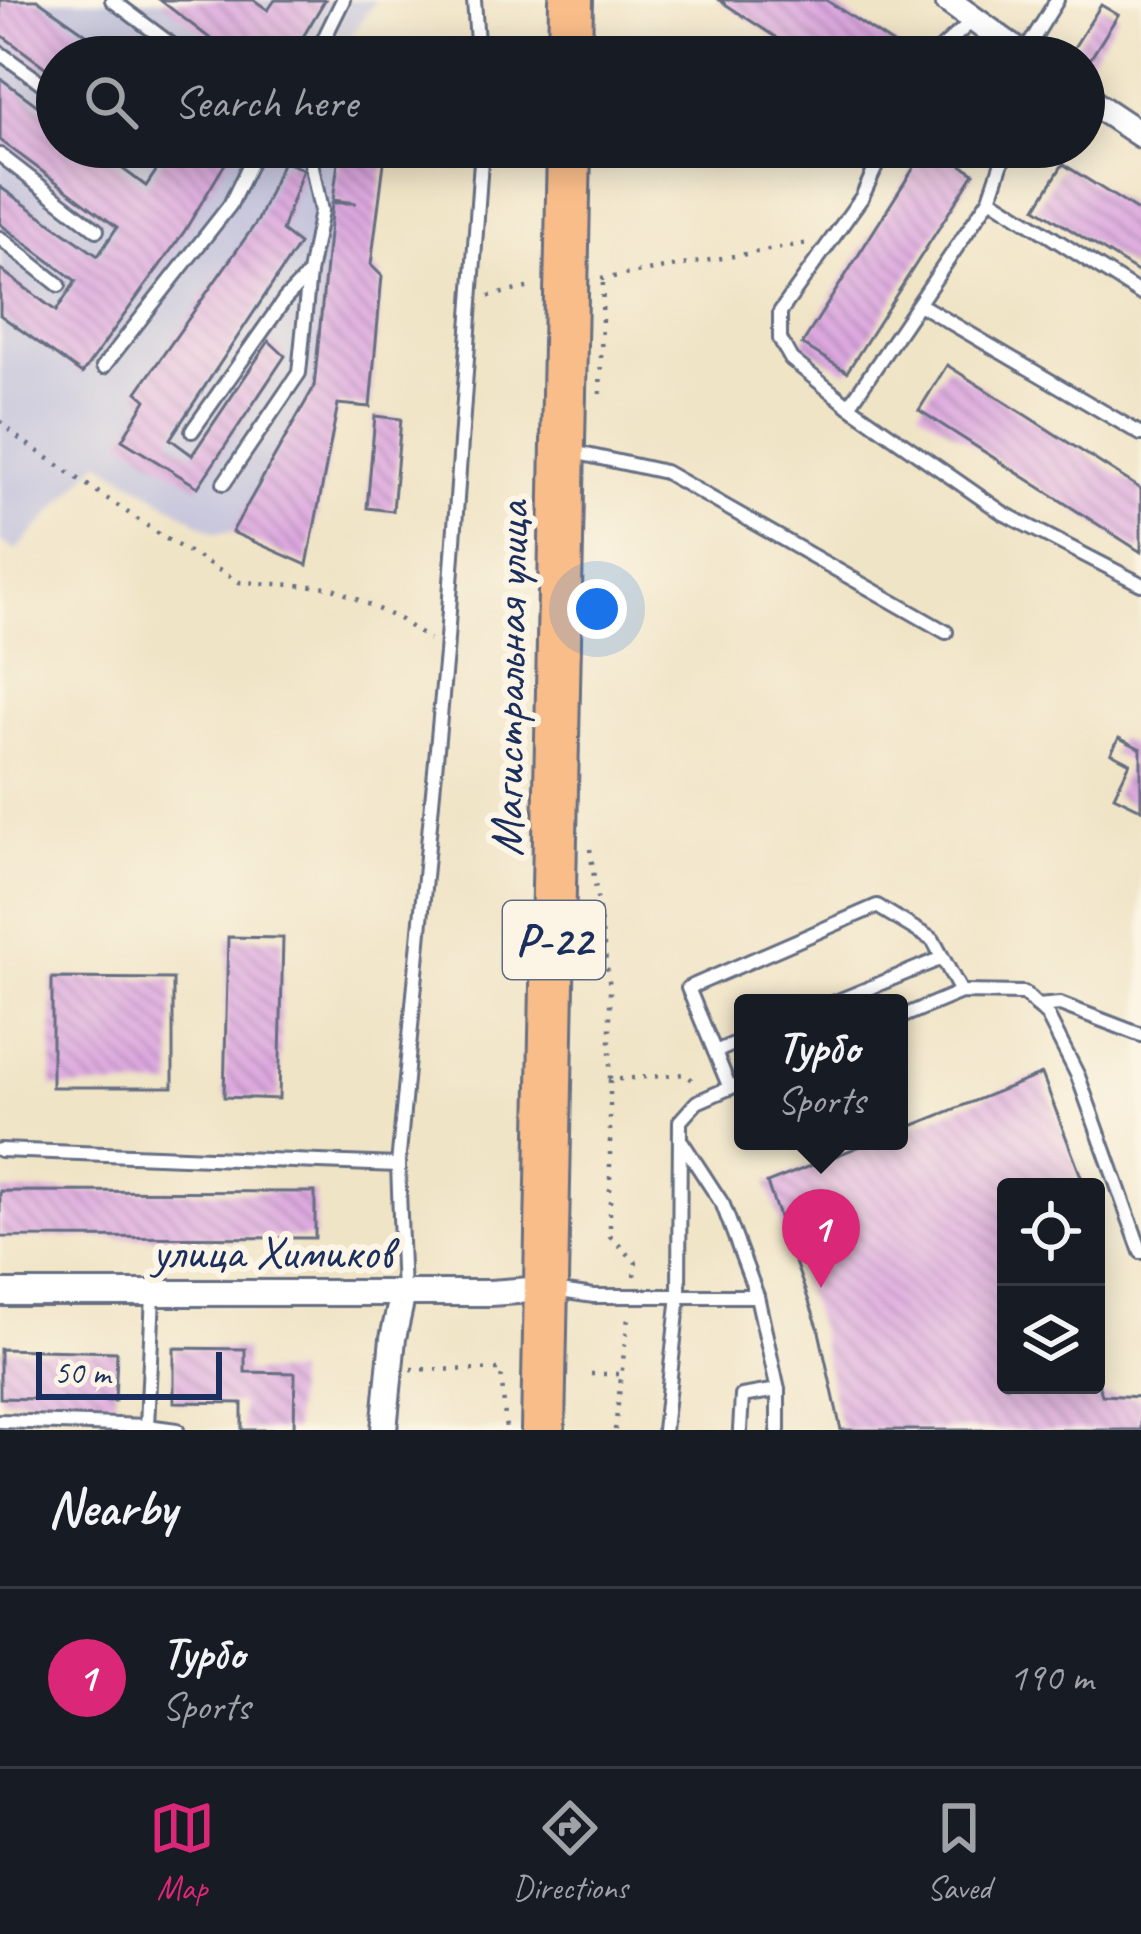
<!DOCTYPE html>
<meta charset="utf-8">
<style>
:root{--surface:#171b24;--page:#20242c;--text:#f1f3f6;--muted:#9ea1a6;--line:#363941;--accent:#db2777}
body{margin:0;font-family:Caveat,sans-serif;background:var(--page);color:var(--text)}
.controls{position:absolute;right:36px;bottom:36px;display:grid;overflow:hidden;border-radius:12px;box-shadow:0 6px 30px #0003}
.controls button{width:108px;height:108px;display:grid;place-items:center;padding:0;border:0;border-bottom:3px solid var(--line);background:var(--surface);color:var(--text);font:60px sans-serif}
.scale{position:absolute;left:36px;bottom:30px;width:186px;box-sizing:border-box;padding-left:12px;border:6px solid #1b2f5e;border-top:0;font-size:33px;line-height:42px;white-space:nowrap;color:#1b2f5e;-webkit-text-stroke:9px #fcf5e5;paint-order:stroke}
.you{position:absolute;left:597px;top:609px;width:42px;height:42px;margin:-30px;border:9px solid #fff;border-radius:50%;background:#1a73e8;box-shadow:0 0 0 18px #1a73e833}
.badge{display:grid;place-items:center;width:78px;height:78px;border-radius:50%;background:var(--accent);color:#fff;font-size:39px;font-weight:700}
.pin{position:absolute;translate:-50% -99px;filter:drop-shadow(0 3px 6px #0008)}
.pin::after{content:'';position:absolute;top:63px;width:42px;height:36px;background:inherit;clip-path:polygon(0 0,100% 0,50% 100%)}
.popup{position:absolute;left:734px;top:994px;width:174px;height:156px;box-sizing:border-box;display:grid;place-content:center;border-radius:12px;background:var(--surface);filter:drop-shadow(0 3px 9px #0005);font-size:39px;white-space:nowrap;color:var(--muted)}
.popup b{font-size:45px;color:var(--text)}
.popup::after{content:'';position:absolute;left:50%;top:100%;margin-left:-24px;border:24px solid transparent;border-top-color:var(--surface)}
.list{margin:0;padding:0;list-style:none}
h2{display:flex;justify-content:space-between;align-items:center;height:156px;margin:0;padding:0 48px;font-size:51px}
h2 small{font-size:39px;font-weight:400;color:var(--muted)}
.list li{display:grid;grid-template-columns:78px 1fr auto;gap:36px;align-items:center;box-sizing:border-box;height:180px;padding:0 48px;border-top:3px solid var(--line)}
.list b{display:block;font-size:45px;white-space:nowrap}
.list p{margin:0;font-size:39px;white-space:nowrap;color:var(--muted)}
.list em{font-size:39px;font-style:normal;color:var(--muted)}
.icon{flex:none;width:66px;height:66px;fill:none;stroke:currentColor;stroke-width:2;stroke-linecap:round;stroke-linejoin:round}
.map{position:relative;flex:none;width:1141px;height:1430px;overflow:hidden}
.search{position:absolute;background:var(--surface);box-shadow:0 6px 30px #0003;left:36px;right:36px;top:36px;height:132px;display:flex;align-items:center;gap:30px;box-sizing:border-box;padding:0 42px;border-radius:66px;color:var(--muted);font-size:45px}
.sheet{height:336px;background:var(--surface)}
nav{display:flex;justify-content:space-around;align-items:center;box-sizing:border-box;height:168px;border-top:3px solid var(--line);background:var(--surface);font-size:33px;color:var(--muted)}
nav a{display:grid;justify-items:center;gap:6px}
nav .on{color:var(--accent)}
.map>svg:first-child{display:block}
</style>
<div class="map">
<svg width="1141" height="1430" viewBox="0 0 1141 1430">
<defs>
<pattern id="building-back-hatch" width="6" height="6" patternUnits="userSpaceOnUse" patternTransform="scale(3)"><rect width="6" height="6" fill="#dda8df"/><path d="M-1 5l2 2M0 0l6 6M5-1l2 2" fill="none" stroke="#b289b8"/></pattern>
</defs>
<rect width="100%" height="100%" fill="#fcf5e5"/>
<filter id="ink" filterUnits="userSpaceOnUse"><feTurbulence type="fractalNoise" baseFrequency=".00833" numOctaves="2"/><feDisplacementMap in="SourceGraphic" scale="24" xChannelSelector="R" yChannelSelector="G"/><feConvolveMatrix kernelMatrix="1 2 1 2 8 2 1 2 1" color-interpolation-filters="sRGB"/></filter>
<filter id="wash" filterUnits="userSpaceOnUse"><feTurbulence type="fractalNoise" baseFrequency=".004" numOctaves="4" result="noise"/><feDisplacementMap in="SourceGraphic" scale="48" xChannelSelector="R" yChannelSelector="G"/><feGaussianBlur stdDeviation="2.7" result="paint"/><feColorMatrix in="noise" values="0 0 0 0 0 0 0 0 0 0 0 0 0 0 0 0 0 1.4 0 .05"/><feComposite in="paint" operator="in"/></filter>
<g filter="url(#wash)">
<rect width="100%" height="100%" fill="#f0e4c6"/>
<!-- industrial -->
<polygon fill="#c2c2dc" points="0,0 376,0 350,37 348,57 57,57 57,147 338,147 314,387 232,532 215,533 100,461 16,551 0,541"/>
<g id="blocks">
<!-- building -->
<g fill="url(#building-back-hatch)">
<polygon points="0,0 38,0 119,57 57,57 57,76 0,34"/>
<polygon points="160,0 254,0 268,10 275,0 325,0 291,57 234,57"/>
<polygon points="719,0 826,0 907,53 905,57 806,57"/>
<polygon points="1101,5 1118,15 1084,69 1084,57 1068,57"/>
<polygon points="0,78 57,120 57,147 93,147 146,186 166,156 154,147 235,147 184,232 82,374 0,315 0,269 56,311 76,281 0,224 0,187 98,256 117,227 0,140"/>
<polygon points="340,147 386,147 371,265 382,276 370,407 338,404 307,565 232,532 314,387 332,203 356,203 333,200"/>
<polygon points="927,147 933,147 974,173 847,372 802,344"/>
<polygon points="283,161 303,169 282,231 299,244 170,439 192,455 269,341 285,356 198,487 122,440 146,400 137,392 258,220"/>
<polygon points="1063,164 1141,213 1141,274 1036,208"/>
<polygon points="947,365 1141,489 1141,552 919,410"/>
<polygon points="375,416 401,419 393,511 367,508"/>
<polygon points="1119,738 1141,749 1141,809 1114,796 1130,763 1111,753"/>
<polygon points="228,937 283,938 279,1099 224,1097"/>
<polygon points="52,978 173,979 173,1087 52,1087"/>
<polygon points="1042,1074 1085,1187 1006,1187 1006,1385 1099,1385 1102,1395 1141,1397 1141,1430 841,1430 818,1327 767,1183 873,1141 899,1141 899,1131"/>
<polygon points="0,1191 315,1192 315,1238 0,1237"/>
<polygon points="174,1348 245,1349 245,1372 295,1373 294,1430 242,1430 242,1403 174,1402"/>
<polygon points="0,1349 117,1352 115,1401 0,1398"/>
</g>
</g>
</g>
<g filter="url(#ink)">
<use href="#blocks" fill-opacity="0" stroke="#666e82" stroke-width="3"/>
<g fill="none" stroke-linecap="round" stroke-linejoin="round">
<defs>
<g id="lane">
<polyline points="112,0 188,57"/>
<polyline points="474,0 478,57"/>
<polyline points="0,53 57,94"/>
<polyline points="1023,55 1057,0"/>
<polyline points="315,57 343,0"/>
<polyline points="932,57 974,19"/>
<polyline points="130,147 146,159"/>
<polyline points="1007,147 990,198 849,406 1003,513 1141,584"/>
<polyline points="0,155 97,230"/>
<polyline points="990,198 1141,294"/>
<polyline points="0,238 59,285"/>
<polyline points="919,304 1141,434"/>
<polyline points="103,367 230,205 258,147"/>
<polyline points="849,406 791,359 780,339 780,312 862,197 885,147"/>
<polyline points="192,431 285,299 309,274"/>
<polyline points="573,452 665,472 946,632"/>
<polyline points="224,483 299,373 309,273 321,211 308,147"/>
<polyline points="833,1003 942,958"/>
<polyline points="1037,1006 1060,1004 1141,1035"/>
<polyline points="899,1018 961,992 1024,993 1047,1015 1078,1076 1141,1252"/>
<polyline points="715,1052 743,1040"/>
<polyline points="730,1088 688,988 877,906 933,940 961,992"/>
<polyline points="682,1142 723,1205 757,1296"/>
<polyline points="0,1150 398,1165"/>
<polyline points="553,1290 594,1296 757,1296 778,1390 778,1430"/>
<polyline points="403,1293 398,1165 446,653 482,147"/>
<polyline points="153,1295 147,1426 177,1430"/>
<polyline points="0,1421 147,1426"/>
<polyline points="664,1430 679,1295 680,1121 697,1102 743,1082"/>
<polyline points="740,1430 742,1396 778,1390"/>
</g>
<g id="street">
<polyline points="947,0 1026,57"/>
<polyline points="1084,97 1141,135"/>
<polyline points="0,1293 490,1293 545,1289"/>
<polyline points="384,1430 393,1338 403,1293"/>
</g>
<g id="highway">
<polyline points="570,57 571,0"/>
<polyline points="543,1430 569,147"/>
</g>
</defs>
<!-- lane casing -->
<use href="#lane" stroke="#666e82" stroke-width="18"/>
<!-- street casing -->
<use href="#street" stroke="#666e82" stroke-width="30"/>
<!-- highway casing -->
<use href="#highway" stroke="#666e82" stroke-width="48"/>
<!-- path -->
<g stroke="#666e82" stroke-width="4.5" stroke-dasharray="3 9" stroke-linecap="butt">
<polyline points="601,279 809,243"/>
<polyline points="489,296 531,287"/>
<polyline points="600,394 603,280"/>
<polyline points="0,421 17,437 165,538 239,582 331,587 401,620 429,640"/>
<polyline points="590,849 610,987 610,1080"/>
<polyline points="634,1276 636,1262 610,1236 610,1080 685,1074 695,1082"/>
<polyline points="411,1369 501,1370 506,1430"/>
<polyline points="591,1374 621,1374"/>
<polyline points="615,1430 628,1317"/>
</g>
<!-- lane -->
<use href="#lane" stroke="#fff" stroke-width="12"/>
<!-- street -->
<use href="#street" stroke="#fff" stroke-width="24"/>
<!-- highway -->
<use href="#highway" stroke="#f9bd89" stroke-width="42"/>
</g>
</g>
<g text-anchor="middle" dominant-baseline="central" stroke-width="12" stroke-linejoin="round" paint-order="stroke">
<!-- shield labels -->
<rect fill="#fcf5e5" stroke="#5e6a86" stroke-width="3" x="503" y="901" width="102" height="78" rx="9"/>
<g font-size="45" font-weight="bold" fill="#1b2f5e">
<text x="554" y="940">Р-22</text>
</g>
<!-- street labels -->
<g font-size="48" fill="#1b2f5e" stroke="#fcf5e5">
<text transform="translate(509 679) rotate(-89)">Магистральная улица</text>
<text x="272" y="1252">улица Химиков</text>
</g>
</g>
</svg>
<div class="controls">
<button><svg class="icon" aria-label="locate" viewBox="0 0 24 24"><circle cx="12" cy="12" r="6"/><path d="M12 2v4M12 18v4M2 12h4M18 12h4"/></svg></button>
<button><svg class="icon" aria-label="layers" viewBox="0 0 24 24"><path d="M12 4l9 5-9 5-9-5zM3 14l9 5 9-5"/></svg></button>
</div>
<div class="scale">50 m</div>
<div class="you"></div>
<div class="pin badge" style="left:821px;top:1288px">1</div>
<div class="popup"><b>Турбо</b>Sports</div>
<div class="search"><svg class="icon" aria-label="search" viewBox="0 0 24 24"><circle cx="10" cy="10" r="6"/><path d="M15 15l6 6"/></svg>Search here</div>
</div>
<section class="sheet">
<h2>Nearby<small></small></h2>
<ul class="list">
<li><span class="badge">1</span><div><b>Турбо</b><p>Sports</p></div><em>190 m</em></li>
</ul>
</section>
<nav>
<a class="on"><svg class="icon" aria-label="map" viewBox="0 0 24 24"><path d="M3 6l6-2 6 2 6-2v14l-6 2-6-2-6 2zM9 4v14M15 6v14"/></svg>Map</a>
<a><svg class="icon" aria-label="directions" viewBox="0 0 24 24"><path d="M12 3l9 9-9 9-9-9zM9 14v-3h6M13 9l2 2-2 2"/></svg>Directions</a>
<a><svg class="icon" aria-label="saved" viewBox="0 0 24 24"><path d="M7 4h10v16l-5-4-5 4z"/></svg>Saved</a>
</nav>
